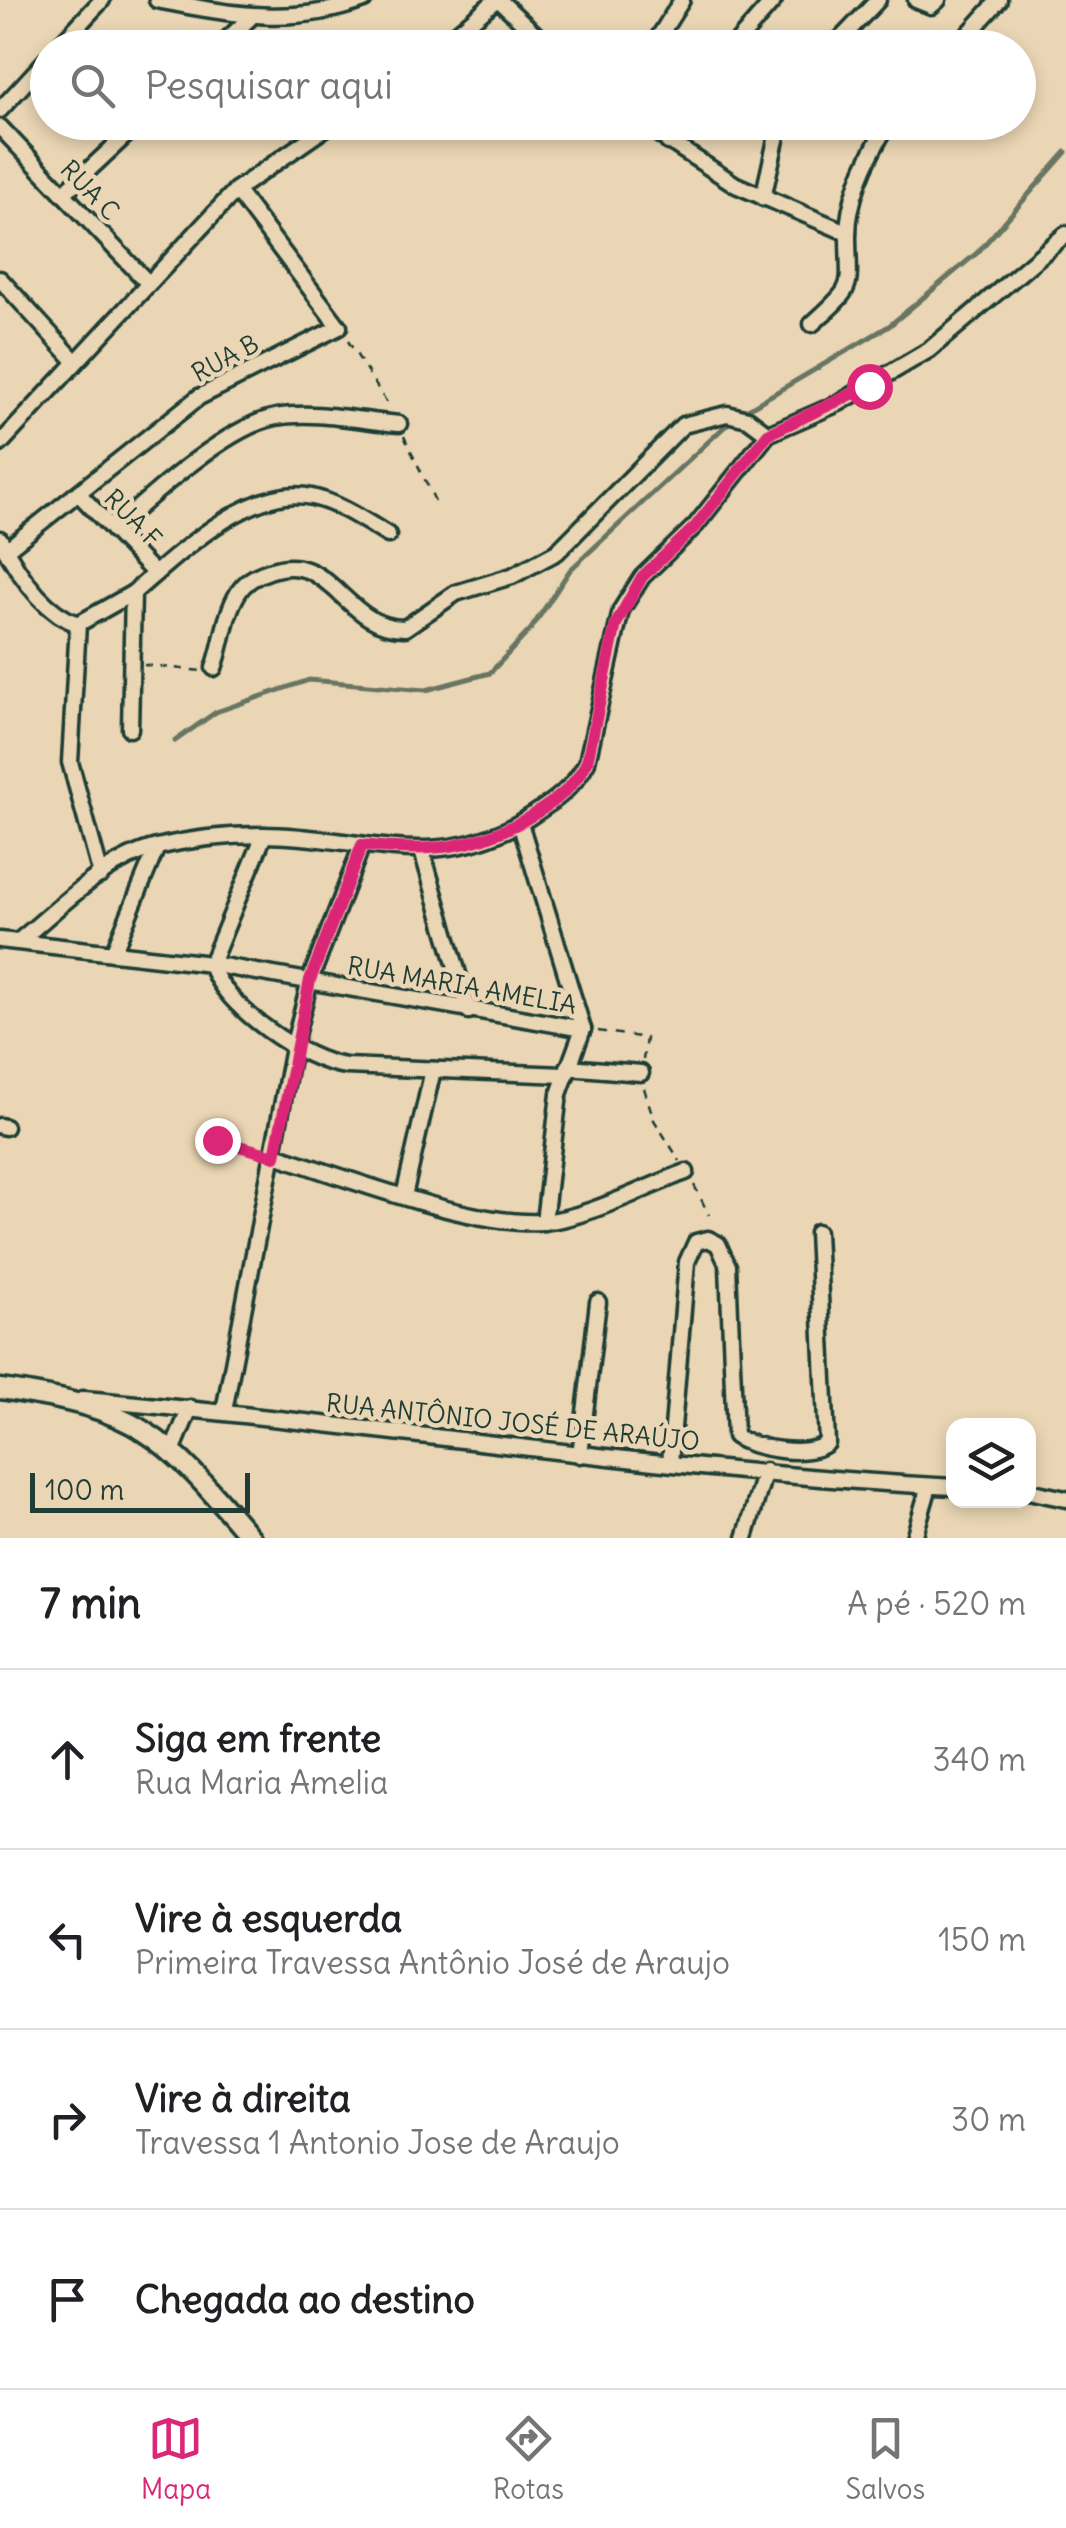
<!DOCTYPE html>
<html lang="pt">
<meta charset="utf-8">
<style>
:root{--surface:#fff;--page:#f2f2f2;--text:#202124;--muted:#757577;--line:#e0e0e0;--accent:#db2777}
body{margin:0;font-family:Delius,sans-serif;background:var(--page);color:var(--text)}
.controls{position:absolute;right:30px;bottom:30px;display:grid;overflow:hidden;border-radius:20px;box-shadow:0 5px 15px #0003}
.controls button{width:90px;height:90px;display:grid;place-items:center;padding:0;border:0;border-bottom:2px solid var(--line);background:var(--surface);color:var(--text);font:50px sans-serif}
.scale{position:absolute;left:30px;bottom:25px;width:220px;box-sizing:border-box;padding-left:10px;border:5px solid #1f3d34;border-top:0;font-size:28px;line-height:35px;white-space:nowrap;color:#1f3d34;-webkit-text-stroke:8px #ead6b4;paint-order:stroke}
.stop{position:absolute;width:30px;height:30px;margin:-22px;border:8px solid #db2777;border-radius:50%;background:#fff}
.stop.end{background:#db2777;border-color:#fff;box-shadow:0 2px 10px #0008}
.list{margin:0;padding:0;list-style:none}
h2{display:flex;justify-content:space-between;align-items:center;height:130px;margin:0;padding:0 40px;font-size:42px}
h2 small{font-size:32px;font-weight:400;color:var(--muted)}
.list li{display:grid;grid-template-columns:65px 1fr auto;gap:30px;align-items:center;box-sizing:border-box;height:180px;padding:0 40px;border-top:2px solid var(--line)}
.list b{display:block;font-size:38px;white-space:nowrap}
.list p{margin:0;font-size:32px;white-space:nowrap;color:var(--muted)}
.list em{font-size:32px;font-style:normal;color:var(--muted)}
.icon{flex:none;width:55px;height:55px;fill:none;stroke:currentColor;stroke-width:2;stroke-linecap:round;stroke-linejoin:round}
.map{position:relative;flex:none;width:1066px;height:1538px;overflow:hidden}
.search{position:absolute;background:var(--surface);box-shadow:0 5px 15px #0003;left:30px;right:30px;top:30px;height:110px;display:flex;align-items:center;gap:25px;box-sizing:border-box;padding:0 35px;border-radius:55px;color:var(--muted);font-size:38px}
.sheet{height:850px;background:var(--surface)}
nav{display:flex;justify-content:space-around;align-items:center;box-sizing:border-box;height:140px;border-top:2px solid var(--line);background:var(--surface);font-size:28px;color:var(--muted)}
nav a{display:grid;justify-items:center;gap:5px}
nav .on{color:var(--accent)}
.map>svg:first-child{display:block}
</style>
<div class="map">
<svg width="1066" height="1538" viewBox="0 0 1066 1538">
<rect width="100%" height="100%" fill="#ead6b4"/>
<filter id="ink" filterUnits="userSpaceOnUse"><feTurbulence type="fractalNoise" baseFrequency=".01" numOctaves="2"/><feDisplacementMap in="SourceGraphic" scale="20" xChannelSelector="R" yChannelSelector="G"/><feConvolveMatrix kernelMatrix="1 2 1 2 8 2 1 2 1" color-interpolation-filters="sRGB"/></filter>
<g filter="url(#ink)">
<g fill="none" stroke-linecap="round" stroke-linejoin="round">
<!-- stream -->
<polyline stroke="#687563" stroke-width="5" points="175,741 216,712 309,680 426,690 490,673 531,629 570,570 736,416 889,326 977,253 1066,152"/>
<defs>
<g id="minor">
<path d="M157,0C230,14 292,27 364,0"/>
<polyline points="499,0 550,48"/>
<polyline points="916,0 931,6 938,0"/>
<polyline points="57,48 102,0"/>
<polyline points="218,48 250,18"/>
<polyline points="439,48 496,0"/>
<polyline points="652,48 682,0"/>
<polyline points="732,48 774,0"/>
<polyline points="832,48 878,0"/>
<polyline points="956,48 999,0"/>
<polyline points="0,110 48,58"/>
<polyline points="640,122 736,185 848,233"/>
<polyline points="0,127 148,283"/>
<polyline points="668,142 680,122"/>
<polyline points="63,194 140,122"/>
<polyline points="763,198 780,122"/>
<polyline points="0,279 75,361"/>
<path d="M812,324C858,283 848,290 848,235C848,197 869,154 889,122"/>
<polyline points="0,444 236,190 334,122"/>
<polyline points="78,493 155,574"/>
<path d="M113,530C150,497 227,426 276,417C314,410 361,421 399,424"/>
<path d="M0,539C16,570 42,612 78,624"/>
<polyline points="6,550 199,397 339,327 236,190"/>
<path d="M214,668C223,644 224,616 238,593C245,581 256,575 269,571C331,548 344,629 405,628L456,593L512,576L557,552L683,425L727,414L748,419L768,434"/>
<path d="M130,729L133,593C175,557 251,483 312,497C339,503 365,521 388,535"/>
<polyline points="520,823 583,1029"/>
<path d="M264,835L211,964C222,1006 305,1062 346,1066L565,1075"/>
<polyline points="422,851 469,1011"/>
<polyline points="101,875 70,762 78,624 133,593"/>
<polyline points="0,940 211,964 583,1029"/>
<path d="M20,940C61,907 104,860 157,847C190,839 229,835 263,835C361,835 436,876 528,818C553,802 573,789 587,762L621,610L642,577L696,525L768,434L839,403L929,350L1066,234"/>
<polyline points="113,953 157,847"/>
<polyline points="568,1067 641,1073"/>
<polyline points="0,1126 5,1127"/>
<path d="M275,1155C343,1177 474,1227 542,1222C585,1219 645,1187 686,1172"/>
<polyline points="404,1196 433,1070"/>
<polyline points="544,1222 559,1094 583,1029"/>
<path d="M83,1399C373,1424 662,1472 954,1487"/>
<polyline points="224,1411 293,1048 310,980 362,845"/>
<polyline points="173,1449 190,1408"/>
<polyline points="580,1455 598,1302"/>
<path d="M670,1463L687,1262L696,1242L708,1239L718,1244L728,1266L735,1436C754,1449 808,1458 827,1443L817,1232"/>
<polyline points="1028,1491 1066,1499"/>
<polyline points="745,1538 765,1471"/>
<polyline points="914,1538 929,1486"/>
</g>
<path id="tertiary" d="M0,1389C139,1408 163,1434 251,1538"/>
</defs>
<!-- minor casing -->
<use href="#minor" stroke="#1f3d34" stroke-width="21"/>
<!-- tertiary casing -->
<use href="#tertiary" stroke="#1f3d34" stroke-width="25"/>
<!-- path -->
<g stroke="#1f3d34" stroke-width="2.5" stroke-dasharray="8 8" stroke-linecap="butt">
<polyline points="348,341 389,406"/>
<polyline points="404,436 435,501"/>
<polyline points="144,665 201,671"/>
<polyline points="598,1031 646,1038 643,1060"/>
<polyline points="644,1088 654,1120 680,1161"/>
<polyline points="217,1140 259,1151"/>
<polyline points="694,1185 709,1215"/>
</g>
<!-- minor -->
<use href="#minor" stroke="#ead6b4" stroke-width="14"/>
<!-- tertiary -->
<use href="#tertiary" stroke="#ead6b4" stroke-width="18"/>
</g>
</g>
<g fill="none" stroke-linecap="round" stroke-linejoin="round" filter="url(#ink)">
<!-- route -->
<path stroke="#db2777" stroke-width="12" d="M217,1140L275,1156L310,980L362,845C427,853 476,850 533,815C557,800 574,787 587,762L616,624L642,577L696,526L768,434L869,386"/>
</g>
<g text-anchor="middle" dominant-baseline="central" stroke-width="9" stroke-linejoin="round" paint-order="stroke">
<!-- street labels -->
<g font-size="25" fill="#1f3d34" stroke="#ead6b4">
<text transform="translate(90 190) rotate(46)">RUA C</text>
<text transform="translate(225 358) rotate(-28)">RUA B</text>
<text transform="translate(133 518) rotate(46)">RUA F</text>
<text transform="translate(462 985) rotate(10)">RUA MARIA AMELIA</text>
<text transform="translate(513 1422) rotate(6)">RUA ANTÔNIO JOSÉ DE ARAÚJO</text>
</g>
</g>
</svg>
<div class="controls">
<button><svg class="icon" aria-label="layers" viewBox="0 0 24 24"><path d="M12 4l9 5-9 5-9-5zM3 14l9 5 9-5"/></svg></button>
</div>
<div class="scale">100 m</div>
<div class="stop" style="left:869px;top:386px"></div>
<div class="stop end" style="left:217px;top:1140px"></div>
<div class="search"><svg class="icon" aria-label="search" viewBox="0 0 24 24"><circle cx="10" cy="10" r="6"/><path d="M15 15l6 6"/></svg>Pesquisar aqui</div>
</div>
<section class="sheet">
<h2>7 min<small>A pé · 520 m</small></h2>
<ul class="list">
<li><svg class="icon" aria-label="ahead" viewBox="0 0 24 24"><path d="M12 20V5M6 11l6-6 6 6"/></svg><div><b>Siga em frente</b><p>Rua Maria Amelia</p></div><em>340 m</em></li>
<li><svg class="icon" aria-label="left" viewBox="0 0 24 24"><path d="M17 20v-9H6M10 6l-5 5 5 5"/></svg><div><b>Vire à esquerda</b><p>Primeira Travessa Antônio José de Araujo</p></div><em>150 m</em></li>
<li><svg class="icon" aria-label="right" viewBox="0 0 24 24"><path d="M7 20v-9h11M14 6l5 5-5 5"/></svg><div><b>Vire à direita</b><p>Travessa 1 Antonio Jose de Araujo</p></div><em>30 m</em></li>
<li><svg class="icon" aria-label="arrive" viewBox="0 0 24 24"><path d="M6 21V4h12l-3 4 3 4H6"/></svg><div><b>Chegada ao destino</b></div></li>
</ul>
</section>
<nav>
<a class="on"><svg class="icon" aria-label="map" viewBox="0 0 24 24"><path d="M3 6l6-2 6 2 6-2v14l-6 2-6-2-6 2zM9 4v14M15 6v14"/></svg>Mapa</a>
<a><svg class="icon" aria-label="directions" viewBox="0 0 24 24"><path d="M12 3l9 9-9 9-9-9zM9 14v-3h6M13 9l2 2-2 2"/></svg>Rotas</a>
<a><svg class="icon" aria-label="saved" viewBox="0 0 24 24"><path d="M7 4h10v16l-5-4-5 4z"/></svg>Salvos</a>
</nav>
